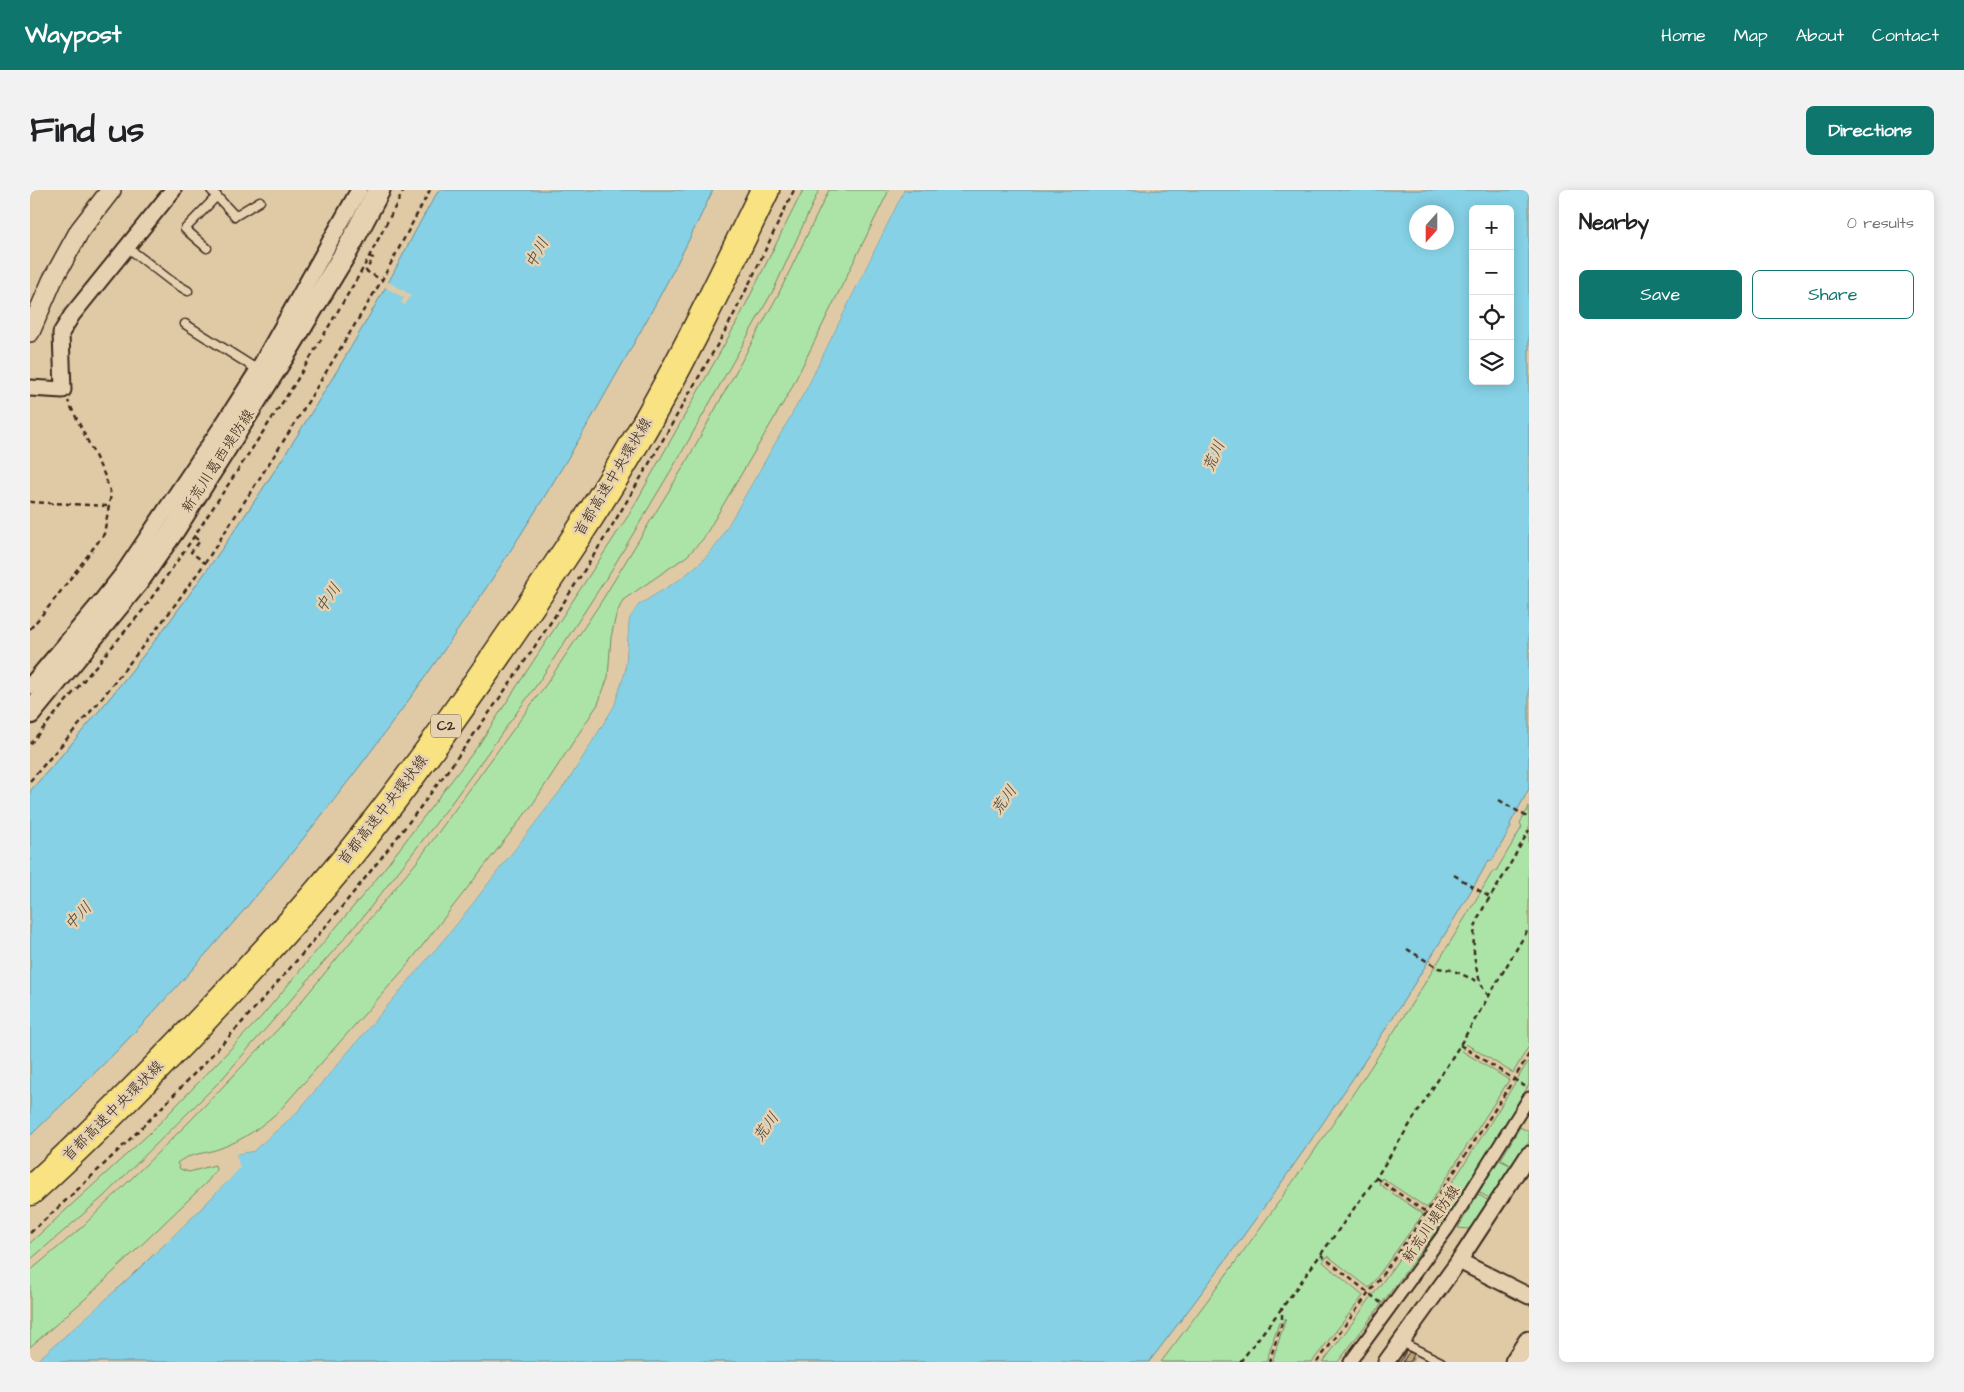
<!DOCTYPE html>
<meta charset="utf-8">
<style>
:root{--surface:#fff;--page:#f2f2f2;--text:#202124;--muted:#757577;--line:#e0e0e0;--accent:#0f766e}
body{margin:0;font-family:"Architects Daughter","Klee One",sans-serif;background:var(--page);color:var(--text)}
.controls{position:absolute;right:15px;top:15px;display:grid;overflow:hidden;border-radius:8px;box-shadow:0 2px 12px #0003}
.controls button{width:45px;height:45px;display:grid;place-items:center;padding:0;border:0;border-bottom:1px solid var(--line);background:var(--surface);color:var(--text);font:25px sans-serif}
.compass{position:absolute;left:1379px;top:15px;width:45px;height:45px;border-radius:50%;background:var(--surface);box-shadow:0 2px 12px #0003;rotate:201deg}
.list{margin:0;padding:0;list-style:none}
h2{display:flex;justify-content:space-between;align-items:center;height:65px;margin:0;padding:0 20px;font-size:21px}
h2 small{font-size:16px;font-weight:400;color:var(--muted)}
.actions{display:flex;gap:10px;padding:15px 20px}
.actions a{flex:1;padding:11px 0;border:1px solid var(--accent);border-radius:8px;text-align:center;font-size:18px;color:var(--accent)}
.actions .main{background:var(--accent);color:#fff}
.icon{flex:none;width:28px;height:28px;fill:none;stroke:currentColor;stroke-width:2;stroke-linecap:round;stroke-linejoin:round}
.map{position:relative;flex:none;width:1499px;height:1172px;overflow:hidden;border-radius:8px}
header{display:flex;align-items:center;gap:30px;box-sizing:border-box;height:70px;padding:0 25px;background:var(--accent);color:#fff}
header strong{font-size:24px}
nav{display:flex;gap:28px;margin-inline-start:auto;font-size:18px}
.intro{display:flex;align-items:center;justify-content:space-between;box-sizing:border-box;height:120px;padding:0 30px}
h1{margin:0;font-size:35px}
.button{padding:12px 22px;border-radius:8px;background:var(--accent);color:#fff;font-size:18px;font-weight:700}
main{display:flex;gap:30px;padding:0 30px}
aside{flex:1;background:var(--surface);border-radius:8px;box-shadow:0 2px 12px #0003}
.map>svg:first-child{display:block}
</style>
<header>
<strong>Waypost</strong>
<nav><a>Home</a><a>Map</a><a>About</a><a>Contact</a></nav>
</header>
<div class="intro"><h1>Find us</h1><a class="button">Directions</a></div>
<main>
<div class="map">
<svg width="1499" height="1172" viewBox="0 0 1499 1172">
<rect width="100%" height="100%" fill="#e0caa6"/>
<filter id="ink" filterUnits="userSpaceOnUse"><feTurbulence type="fractalNoise" baseFrequency=".02" numOctaves="2"/><feDisplacementMap in="SourceGraphic" scale="10" xChannelSelector="R" yChannelSelector="G"/><feConvolveMatrix kernelMatrix="1 2 1 2 8 2 1 2 1" color-interpolation-filters="sRGB"/></filter>
<g filter="url(#ink)">
<!-- green -->
<g fill="#ace4a8" stroke="#748763">
<polygon points="773,0 789,0 744,99 652,262 579,384 508,493 417,619 332,728 191,890 73,1007 0,1070 0,1053 121,942 232,826 344,692 448,556 600,323 707,132"/>
<path d="M799,0H859L759,203L673,349L657,366L593,410L586,425L581,447L578,487L568,514L502,615L375,778L249,921C231,937 213,950 191,958C176,964 159,963 147,973L150,979L159,982L185,975L186,980L177,992L55,1109L0,1157V1081L51,1038L158,933L251,836L386,673L517,493L571,412L654,276L748,105Z"/>
<path d="M1499,617V856L1483,883L1436,854L1432,861L1479,890L1397,1018L1352,988L1349,994L1393,1024L1339,1098L1298,1066L1293,1072L1333,1106L1282,1172H1242L1256,1128L1252,1133H1249L1236,1172H1131C1251,1015 1363,851 1463,681H1466L1492,637L1490,633Z"/>
<path d="M1499,870V895L1454,969L1412,1033L1308,1172H1293C1342,1107 1390,1042 1435,973C1457,939 1478,904 1499,870Z"/>
<polygon points="1490,937 1499,942 1499,952 1431,1058 1439,1039 1428,1038 1448,1004 1457,1010 1459,1008 1449,1002 1469,970 1480,975 1471,969"/>
</g>
<!-- water -->
<g fill="#86d1e6" stroke="#688e96" fill-rule="evenodd">
<path d="M409,0H683C647,78 604,154 561,229C436,444 287,647 117,829C80,870 39,907 0,946V601C112,477 210,341 297,197C318,163 338,128 358,93C375,62 390,30 409,0Z"/>
<path d="M874,0H1499V599L1480,634L1481,637L1462,671L1459,670C1358,845 1242,1012 1119,1172H5C44,1138 83,1103 121,1067C151,1038 182,1009 209,978L205,964L223,961L265,924L425,736L539,589L584,516L595,481L599,429L603,422L608,415L650,389L672,371L687,354L776,199ZM1443,19H1480V191H1443ZM1386,22H1416V52H1386Z"/>
</g>
<!-- pier -->
<g fill="#e0caa6">
<polygon points="871,0 874,0 776,199 687,354 672,371 650,389 608,415 599,429 595,481 584,516 539,589 425,736 265,924 223,961 206,964 210,978 198,991 147,1042 65,1119 5,1172 2,1172 146,1040 196,989 207,977 204,962 222,959 264,923 423,735 537,587 582,515 592,481 597,428 606,413 648,387 671,369 685,353 773,197"/>
<polygon points="358,92 381,105 375,115 371,113 374,108 355,97"/>
</g>
<!-- shadow -->
<polygon fill="#0003" points="1375,1162 1378,1165 1385,1167 1383,1172 1365,1172"/>
<!-- building -->
<g fill="#c1a579" stroke="#3b2a1e">
<polygon points="1373,1160 1376,1161 1370,1172 1364,1172"/>
<polygon points="1379,1162 1384,1164 1380,1172 1373,1172"/>
</g>
<g fill="none" stroke-linecap="round" stroke-linejoin="round">
<defs>
<g id="service">
<polyline points="181,0 205,26 230,11"/>
<polyline points="97,57 141,91 158,101"/>
<polyline points="177,58 155,39 187,6"/>
<polyline points="155,134 228,180"/>
<polyline points="1371,1152 1411,1172"/>
</g>
<polyline id="pedestrian" points="1320,1172 1418,1038 1499,908"/>
<g id="minor">
<polyline points="0,198 33,200 31,143 42,125 143,0"/>
<polyline points="0,496 73,409 92,385 192,236 228,180 329,0"/>
<polyline points="1429,1071 1499,964"/>
<polyline points="1356,1172 1429,1071 1499,1106"/>
</g>
<polyline id="tertiary" points="0,142 22,91 50,40 81,0"/>
<g id="secondary">
<polyline points="0,523 108,391 145,338 257,160 318,59 349,0"/>
<polyline points="1486,1172 1499,1152"/>
</g>
<path id="motorway" d="M0,1001C62,945 121,884 178,824C227,772 275,719 320,664C381,589 436,510 490,431C530,372 570,313 606,251C653,170 694,85 735,0"/>
</defs>
<!-- service casing -->
<use href="#service" stroke="#3b2a1e" stroke-width="11"/>
<!-- pedestrian casing -->
<use href="#pedestrian" stroke="#3b2a1e" stroke-width="15"/>
<!-- minor casing -->
<use href="#minor" stroke="#3b2a1e" stroke-width="19"/>
<!-- tertiary casing -->
<use href="#tertiary" stroke="#3b2a1e" stroke-width="22"/>
<!-- secondary casing -->
<use href="#secondary" stroke="#3b2a1e" stroke-width="25"/>
<!-- motorway casing -->
<use href="#motorway" stroke="#3b2a1e" stroke-width="31"/>
<!-- path -->
<g stroke="#3b2a1e" stroke-width="2.5" stroke-dasharray="5 4" stroke-linecap="butt">
<polyline points="339,66 343,68 336,81 352,90"/>
<polyline points="0,312 79,316"/>
<polyline points="164,347 170,351 161,362 175,373"/>
<polyline points="0,439 21,414 74,344 81,304 74,284 38,211"/>
<polyline points="0,554 113,420 159,354 264,195 331,82 374,0"/>
<polyline points="0,591 68,513 139,423 175,373 265,233 352,90 400,0"/>
<polyline points="1469,610 1499,628"/>
<polyline points="1424,685 1461,708"/>
<polyline points="1377,759 1408,778 1422,780 1449,792"/>
<path d="M1459,806C1446,793 1441,757 1445,739C1448,723 1460,708 1468,695C1479,677 1489,658 1499,640"/>
<polyline points="1430,855 1496,897"/>
<polyline points="1346,988 1409,1031"/>
<path d="M0,1043C265,806 483,519 656,209C672,181 689,153 704,124C725,83 744,41 764,0"/>
<polyline points="1291,1065 1351,1113"/>
<polyline points="1210,1172 1252,1118 1346,988 1430,855 1499,738"/>
<polyline points="1239,1172 1252,1133 1252,1118"/>
<path d="M1287,1172C1363,1073 1435,971 1499,864"/>
</g>
<!-- service -->
<use href="#service" stroke="#e6d1b0" stroke-width="8"/>
<!-- pedestrian -->
<use href="#pedestrian" stroke="#e6d1b0" stroke-width="11"/>
<!-- minor -->
<use href="#minor" stroke="#e6d1b0" stroke-width="15"/>
<!-- tertiary -->
<use href="#tertiary" stroke="#e6d1b0" stroke-width="19"/>
<!-- secondary -->
<use href="#secondary" stroke="#e6d1b0" stroke-width="21"/>
<!-- motorway -->
<use href="#motorway" stroke="#f8e281" stroke-width="28"/>
</g>
</g>
<g text-anchor="middle" dominant-baseline="central" stroke-width="5" stroke-linejoin="round" paint-order="stroke">
<!-- shield labels -->
<rect fill="#e6d1b0" stroke="#6e5c4a" stroke-width="1" x="401" y="524.5" width="30" height="23" rx="4"/>
<g font-size="14" font-weight="bold" fill="#3b2a1e">
<text x="416" y="536">C2</text>
</g>
<!-- street labels -->
<g font-size="15" fill="#3b2a1e" stroke="#e6d1b0">
<text transform="translate(188 271) rotate(-57)">新荒川葛西堤防線</text>
<text transform="translate(583 287) rotate(-59)">首都高速中央環状線</text>
<text transform="translate(353 620) rotate(-52)">首都高速中央環状線</text>
<text transform="translate(83 921) rotate(-45)">首都高速中央環状線</text>
<text transform="translate(1401 1034) rotate(-56)">新荒川堤防線</text>
</g>
<!-- water labels -->
<g font-size="16" font-style="italic" fill="#46433c" stroke="#e6d1b0">
<text transform="translate(507 63) rotate(-61)">中川</text>
<text transform="translate(1184 266) rotate(-66)">荒川</text>
<text transform="translate(298 408) rotate(-55)">中川</text>
<text transform="translate(974 610) rotate(-54)">荒川</text>
<text transform="translate(48 726) rotate(-47)">中川</text>
<text transform="translate(736 937) rotate(-54)">荒川</text>
</g>
</g>
</svg>
<div class="controls">
<button>+</button>
<button>−</button>
<button><svg class="icon" aria-label="locate" viewBox="0 0 24 24"><circle cx="12" cy="12" r="6"/><path d="M12 2v4M12 18v4M2 12h4M18 12h4"/></svg></button>
<button><svg class="icon" aria-label="layers" viewBox="0 0 24 24"><path d="M12 4l9 5-9 5-9-5zM3 14l9 5 9-5"/></svg></button>
</div>
<svg class="compass" viewBox="-18 -18 36 36"><path d="M0-13l5 13h-10z" fill="#e53935"/><path d="M0 13l5-13h-10z" fill="#757577"/></svg>
</div>
<aside>
<h2>Nearby<small>0 results</small></h2>
<ul class="list">
</ul>
<div class="actions"><a class="main">Save</a><a>Share</a></div>
</aside>
</main>
